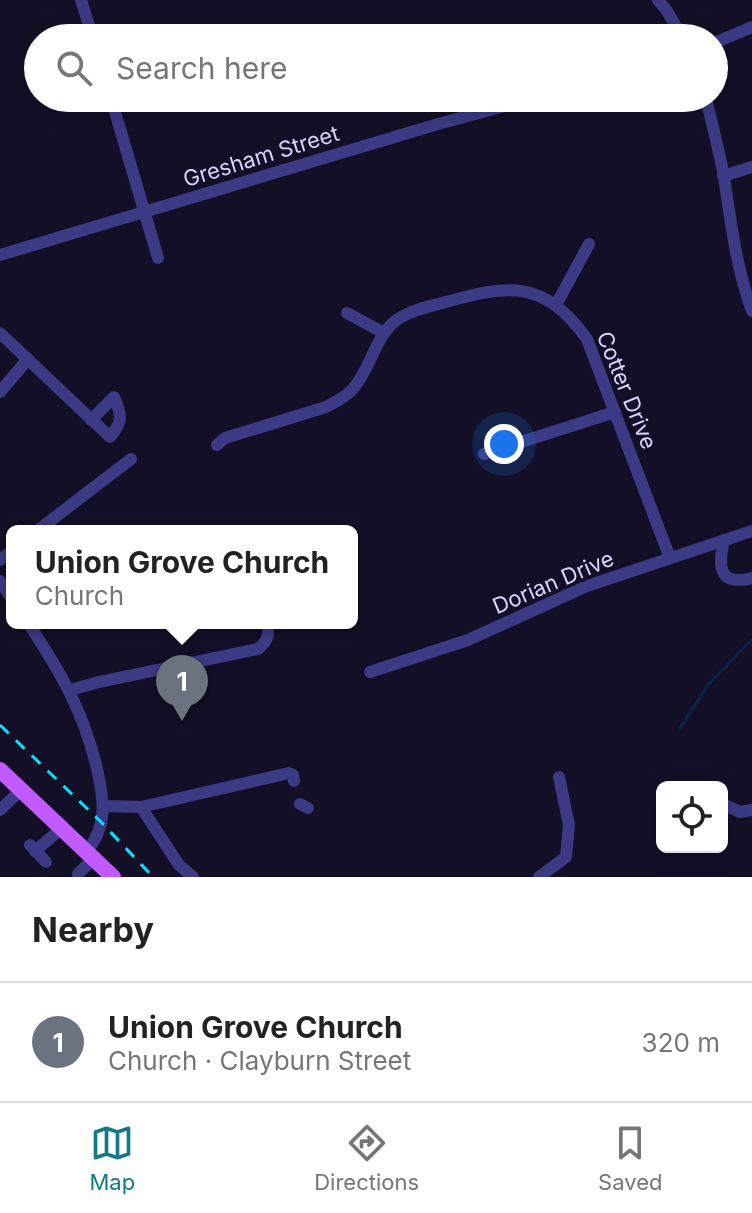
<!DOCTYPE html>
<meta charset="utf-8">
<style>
:root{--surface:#fff;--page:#f6f6f6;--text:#222;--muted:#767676;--line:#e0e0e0;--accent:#137a85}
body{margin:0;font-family:Inter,sans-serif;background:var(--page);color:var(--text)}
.controls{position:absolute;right:24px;bottom:24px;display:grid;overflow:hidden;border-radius:12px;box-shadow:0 4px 20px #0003}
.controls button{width:72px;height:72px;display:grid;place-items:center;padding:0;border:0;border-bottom:2px solid var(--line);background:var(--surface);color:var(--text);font:40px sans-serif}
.you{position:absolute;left:504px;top:444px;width:28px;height:28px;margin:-20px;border:6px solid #fff;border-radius:50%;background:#1a73e8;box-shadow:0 0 0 12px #1a73e833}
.badge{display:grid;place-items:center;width:52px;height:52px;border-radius:50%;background:var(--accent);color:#fff;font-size:26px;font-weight:700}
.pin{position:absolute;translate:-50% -66px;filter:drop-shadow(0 2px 4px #0008)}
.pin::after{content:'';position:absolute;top:42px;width:28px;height:24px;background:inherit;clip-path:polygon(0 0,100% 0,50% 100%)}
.popup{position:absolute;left:6px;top:525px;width:352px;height:104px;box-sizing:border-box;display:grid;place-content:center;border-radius:12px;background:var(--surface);filter:drop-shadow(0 2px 6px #0005);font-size:26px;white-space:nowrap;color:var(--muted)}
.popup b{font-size:30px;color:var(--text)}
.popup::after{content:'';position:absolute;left:50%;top:100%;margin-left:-16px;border:16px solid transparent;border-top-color:var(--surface)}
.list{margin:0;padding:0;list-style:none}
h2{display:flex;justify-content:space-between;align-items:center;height:104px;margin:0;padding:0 32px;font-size:34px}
h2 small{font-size:26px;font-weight:400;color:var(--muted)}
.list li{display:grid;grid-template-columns:52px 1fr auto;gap:24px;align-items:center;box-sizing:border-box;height:120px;padding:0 32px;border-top:2px solid var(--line)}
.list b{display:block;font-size:30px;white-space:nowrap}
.list p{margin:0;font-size:26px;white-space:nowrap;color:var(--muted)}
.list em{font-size:26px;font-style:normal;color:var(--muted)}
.icon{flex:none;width:44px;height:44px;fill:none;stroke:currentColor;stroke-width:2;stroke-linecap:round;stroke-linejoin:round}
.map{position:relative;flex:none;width:752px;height:877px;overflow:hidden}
.search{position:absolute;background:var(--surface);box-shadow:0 4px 20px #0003;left:24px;right:24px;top:24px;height:88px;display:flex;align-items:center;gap:20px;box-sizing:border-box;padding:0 28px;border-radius:44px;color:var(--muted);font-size:30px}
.sheet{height:224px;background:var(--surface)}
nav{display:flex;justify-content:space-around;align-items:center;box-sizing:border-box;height:112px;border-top:2px solid var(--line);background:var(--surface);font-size:22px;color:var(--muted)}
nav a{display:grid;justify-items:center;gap:4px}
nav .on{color:var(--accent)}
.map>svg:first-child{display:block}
</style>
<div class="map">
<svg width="752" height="877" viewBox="0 0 752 877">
<rect width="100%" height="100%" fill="#130f26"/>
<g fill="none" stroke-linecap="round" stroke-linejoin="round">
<!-- stream -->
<polyline stroke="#0c2248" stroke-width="3" points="680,728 709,684 752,639"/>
<!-- minor -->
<g stroke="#3d3a85" stroke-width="12">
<polyline points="81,0 93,38"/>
<polyline points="658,0 667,11 683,38"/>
<polyline points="714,43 752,27"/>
<polyline points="111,98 158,258"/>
<path d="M706,98C712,124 719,150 724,177C731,223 736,267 752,311"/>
<polyline points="723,176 752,167"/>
<polyline points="0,255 438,124 534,98"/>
<polyline points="556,305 589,244"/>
<polyline points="347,313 384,333"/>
<path d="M0,333L110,437C123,422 122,415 114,397L91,420"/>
<polyline points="0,392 28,359"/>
<path d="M217,445L225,438L326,407C335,402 344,398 352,390C370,370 374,340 394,322C409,310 428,307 446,302C510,284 544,280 587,339L670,558"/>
<polyline points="484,454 615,412"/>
<polyline points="37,531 131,459"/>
<path d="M724,540C718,565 718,587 752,578"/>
<polyline points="0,560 12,551"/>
<polyline points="0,581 12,599"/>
<path d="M28,623C60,671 84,712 97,769C104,800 108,825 87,851"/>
<polyline points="370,672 468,640 587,586 752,531"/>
<path d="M70,690L99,682L258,649C268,641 269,635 268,623"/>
<polyline points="300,804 308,808"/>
<polyline points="723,804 740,812 752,810"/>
<polyline points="104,806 141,807 289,773 293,775 294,781"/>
<polyline points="141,807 179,865 193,877"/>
<polyline points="0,810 22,789"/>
<polyline points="30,845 46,862"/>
<polyline points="35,851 62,828"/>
<polyline points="78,874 94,858"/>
<polyline points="539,877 566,857 569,825 559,777"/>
</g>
<!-- major -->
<polyline stroke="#c25bff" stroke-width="16" points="0,770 113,877"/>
<!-- rail -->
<polyline stroke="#00e5ff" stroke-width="3" stroke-dasharray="12 10" stroke-linecap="butt" points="0,725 101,822 153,877"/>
</g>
<g text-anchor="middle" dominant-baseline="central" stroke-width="7" stroke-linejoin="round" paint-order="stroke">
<!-- street labels -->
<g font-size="22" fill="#d9d4ff" stroke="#130f26">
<text transform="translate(261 156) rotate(-17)">Gresham Street</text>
<text transform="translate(627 390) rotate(68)">Cotter Drive</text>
<text transform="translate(553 582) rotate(-23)">Dorian Drive</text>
</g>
</g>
</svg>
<div class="controls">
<button><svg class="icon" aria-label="locate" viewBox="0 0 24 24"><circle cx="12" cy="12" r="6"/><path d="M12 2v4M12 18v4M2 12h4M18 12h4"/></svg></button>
</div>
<div class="you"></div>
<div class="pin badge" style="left:182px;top:721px;background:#6b7280">1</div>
<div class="popup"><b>Union Grove Church</b>Church</div>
<div class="search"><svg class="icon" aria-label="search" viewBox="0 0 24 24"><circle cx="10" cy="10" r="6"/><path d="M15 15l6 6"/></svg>Search here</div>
</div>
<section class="sheet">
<h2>Nearby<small></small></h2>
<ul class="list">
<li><span class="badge" style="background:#6b7280">1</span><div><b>Union Grove Church</b><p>Church · Clayburn Street</p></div><em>320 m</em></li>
</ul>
</section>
<nav>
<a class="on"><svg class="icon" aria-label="map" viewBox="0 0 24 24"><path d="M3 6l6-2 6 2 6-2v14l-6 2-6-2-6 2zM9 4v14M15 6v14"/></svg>Map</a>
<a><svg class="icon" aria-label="directions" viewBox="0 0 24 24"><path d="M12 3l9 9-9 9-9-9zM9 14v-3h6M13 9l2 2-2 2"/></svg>Directions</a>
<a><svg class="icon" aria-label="saved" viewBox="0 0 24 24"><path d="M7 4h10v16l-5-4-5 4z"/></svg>Saved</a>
</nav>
